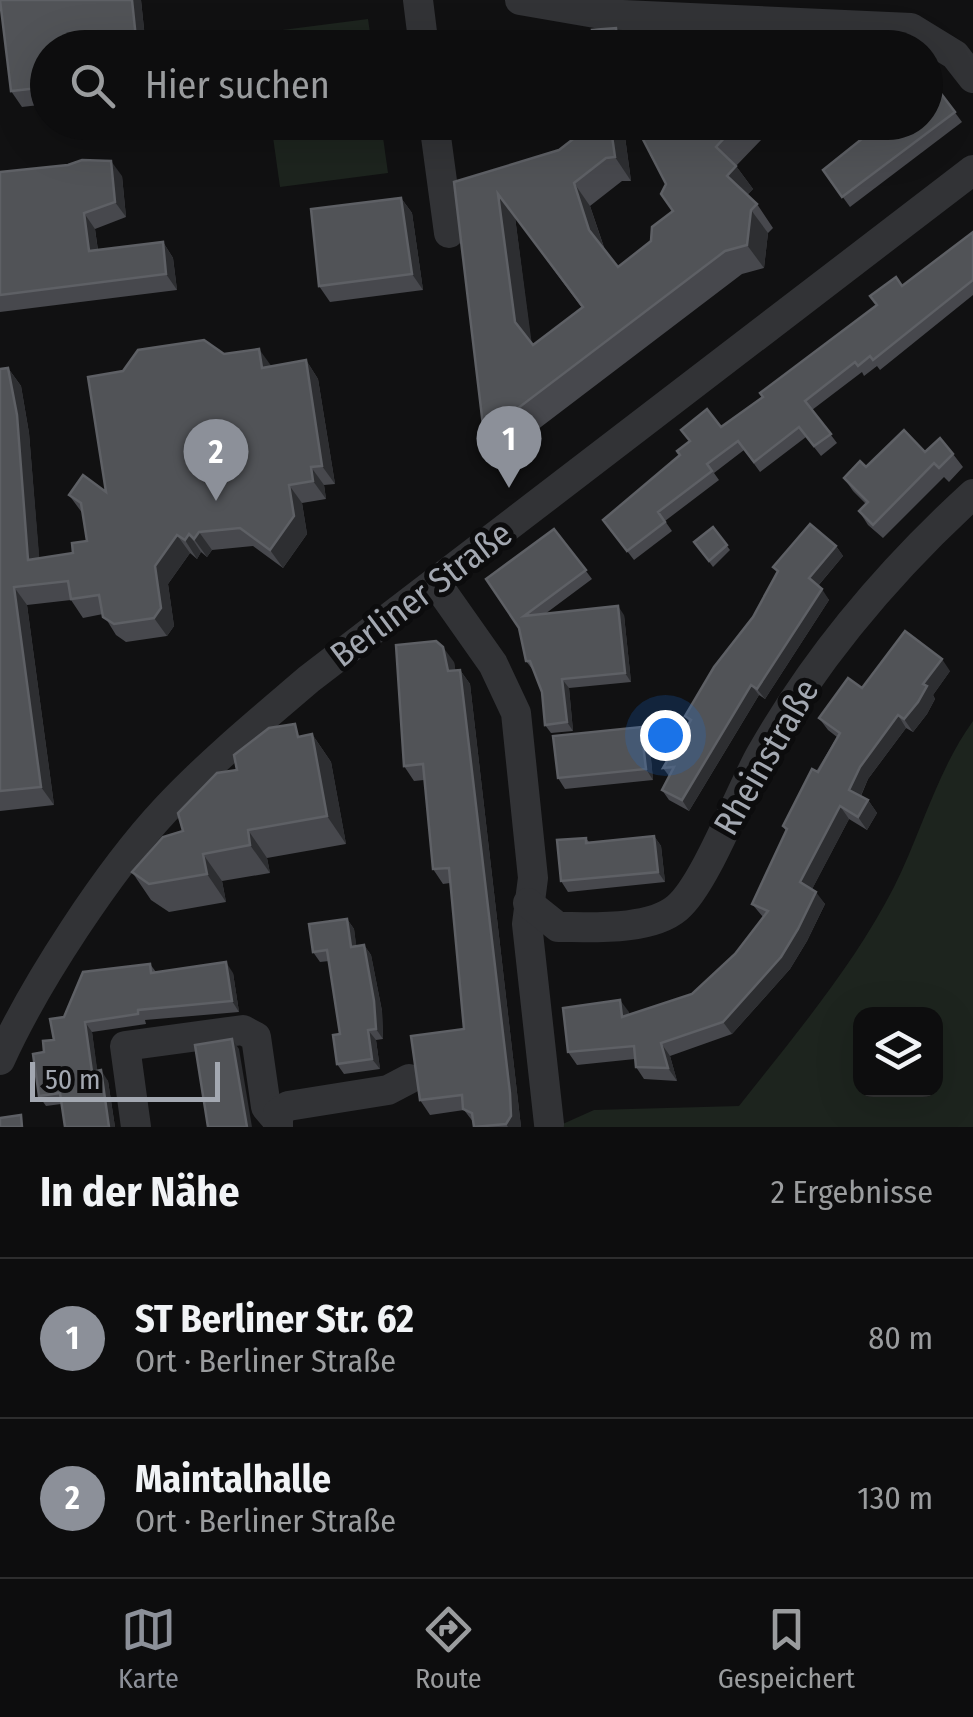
<!DOCTYPE html>
<html lang="de">
<meta charset="utf-8">
<style>
:root{--surface:#0d0d0e;--page:#161617;--text:#f1f3f6;--muted:#9a9c9e;--line:#2d2d2e;--accent:#8c9099}
body{margin:0;font-family:"Fira Sans Condensed",sans-serif;background:var(--page);color:var(--text)}
.controls{position:absolute;right:30px;bottom:30px;display:grid;overflow:hidden;border-radius:20px;box-shadow:0 10px 40px #0002}
.controls button{width:90px;height:90px;display:grid;place-items:center;padding:0;border:0;border-bottom:2px solid var(--line);background:var(--surface);color:var(--text);font:50px sans-serif}
.scale{position:absolute;left:30px;bottom:25px;width:190px;box-sizing:border-box;padding-left:10px;border:5px solid #a3a8b1;border-top:0;font-size:28px;line-height:35px;white-space:nowrap;color:#a3a8b1;-webkit-text-stroke:8px #0c0c0d;paint-order:stroke}
.you{position:absolute;left:665px;top:735px;width:35px;height:35px;margin:-25px;border:8px solid #fff;border-radius:50%;background:#1a73e8;box-shadow:0 0 0 15px #1a73e833}
.badge{display:grid;place-items:center;width:65px;height:65px;border-radius:50%;background:var(--accent);color:#fff;font-size:32px;font-weight:700}
.pin{position:absolute;translate:-50% -82px;filter:drop-shadow(0 2px 5px #0008)}
.pin::after{content:'';position:absolute;top:52px;width:35px;height:30px;background:inherit;clip-path:polygon(0 0,100% 0,50% 100%)}
.list{margin:0;padding:0;list-style:none}
h2{display:flex;justify-content:space-between;align-items:center;height:130px;margin:0;padding:0 40px;font-size:42px}
h2 small{font-size:32px;font-weight:400;color:var(--muted)}
.list li{display:grid;grid-template-columns:65px 1fr auto;gap:30px;align-items:center;box-sizing:border-box;height:160px;padding:0 40px;border-top:2px solid var(--line)}
.list b{display:block;font-size:38px;white-space:nowrap}
.list p{margin:0;font-size:32px;white-space:nowrap;color:var(--muted)}
.list em{font-size:32px;font-style:normal;color:var(--muted)}
.icon{flex:none;width:55px;height:55px;fill:none;stroke:currentColor;stroke-width:2;stroke-linecap:round;stroke-linejoin:round}
.map{position:relative;flex:none;width:973px;height:1127px;overflow:hidden}
.search{position:absolute;background:var(--surface);box-shadow:0 10px 40px #0002;left:30px;right:30px;top:30px;height:110px;display:flex;align-items:center;gap:25px;box-sizing:border-box;padding:0 35px;border-radius:55px;color:var(--muted);font-size:38px}
.sheet{height:450px;background:var(--surface)}
nav{display:flex;justify-content:space-around;align-items:center;box-sizing:border-box;height:140px;border-top:2px solid var(--line);background:var(--surface);font-size:28px;color:var(--muted)}
nav a{display:grid;justify-items:center;gap:5px}
nav .on{color:var(--accent)}
.map>svg:first-child{display:block}
</style>
<div class="map">
<svg width="973" height="1127" viewBox="0 0 973 1127">
<rect width="100%" height="100%" fill="#111112"/>
<!-- green -->
<g fill="#1d241e" fill-rule="evenodd">
<polygon points="368,19 372,47 261,47 259,33"/>
<polygon points="271,123 381,123 388,173 280,187"/>
<path d="M973,721V1127H556L594,1110L739,1106C794,1036 853,967 894,887C922,831 937,771 973,721ZM860,1014H936V1090H860Z"/>
</g>
<g fill="none" stroke-linecap="round" stroke-linejoin="round">
<!-- minor -->
<g stroke="#323336" stroke-width="30">
<polyline points="418,0 424,48"/>
<polyline points="520,0 601,14 911,28 955,55 973,78"/>
<polyline points="434,122 449,233"/>
<polyline points="436,583 493,664 516,713 533,878 527,924 549,1124"/>
<path d="M528,903L558,927C591,927 650,931 677,908C705,885 740,791 761,754C816,657 891,569 973,494"/>
<path d="M0,1060C35,983 108,871 166,809C210,762 260,721 309,679L973,170"/>
<polyline points="136,1127 125,1046 243,1030 256,1037 266,1107 277,1120"/>
<polyline points="278,1127 278,1113 288,1106 388,1090 409,1079"/>
</g>
</g>
<!-- wall -->
<g fill="#47484d" fill-rule="evenodd">
<polygon points="0,0 141,0 146,48 48,48 48,104 22,107 11,91"/>
<polygon points="933,83 962,122 850,207 823,170"/>
<path d="M623,122L631,181H622L590,206L605,250L618,267L651,241L673,211L666,184L634,122H756L762,139L736,166L753,189L747,195L757,204L773,228L768,233L764,268L742,274L500,458L484,434L454,182L559,150ZM515,217L582,308L533,345L531,343Z"/>
<polygon points="0,172 122,176 126,217 95,229 98,250 163,242 173,258 177,290 0,312"/>
<polygon points="401,198 412,213 423,290 330,302 319,286"/>
<polygon points="973,232 973,295 880,370 877,366 864,376 862,372 812,410 837,443 821,456 806,437 760,472 744,450 714,473 719,480 665,521 672,531 634,560 603,520 680,455 763,397"/>
<polygon points="224,354 271,366 306,360 318,379 335,484 324,485 326,499 302,503 307,534 283,568 253,546 212,550 207,557 201,552 197,559 190,553 168,584 174,626 167,636 126,642 116,635 103,614 83,618 71,600 27,605 54,805 0,811 0,369 8,368 21,386 29,433 39,558 73,553 87,541 83,514 69,495 106,492"/>
<polygon points="925,452 953,454 963,467 949,482 944,477 883,538 868,525 859,511 866,504 853,491 844,478"/>
<polygon points="713,527 730,550 713,567 694,542"/>
<polygon points="554,529 592,579 545,614 624,615 631,682 569,688 573,731 551,733 545,725 542,692 533,670 526,661 519,628"/>
<polygon points="836,546 843,556 818,586 829,600 765,699 759,695 689,811 669,800 662,790 669,776 663,768 690,723 685,716 753,617 777,572 773,567"/>
<polygon points="454,662 455,670 460,670 470,684 521,1127 474,1127 474,1123 464,1110 430,1115 420,1100 464,1029 450,883 443,884 433,869 424,780 414,781 404,766"/>
<polygon points="950,671 933,695 935,699 927,714 913,732 906,728 868,779 861,796 868,800 877,813 867,830 849,819 812,889 825,904 807,941 790,969 732,1034 670,1056 677,1081 644,1079 636,1067 635,1059 577,1065 568,1052 620,1000 629,1015 692,994 735,954 763,917 752,904 786,831 783,826 837,737 828,730 819,718 862,688"/>
<polygon points="312,734 331,762 346,844 267,858 270,873 222,881 226,902 169,912 151,900 132,872 183,831 237,770 303,736"/>
<polygon points="649,738 653,780 565,789 558,778"/>
<polygon points="654,836 661,846 665,882 568,892 561,881 586,838 589,842"/>
<polygon points="347,919 354,929 356,946 364,945 371,955 382,1011 383,1039 376,1040 380,1069 344,1074 337,1064 340,1034 329,961 320,962 313,952"/>
<polygon points="150,964 156,972 233,973 239,1012 145,1020 146,1024 92,1032 97,1071 108,1081 115,1127 65,1127 61,1104 46,1106 39,1096 44,1052 54,1040 64,1017"/>
</g>
<!-- shaded-wall -->
<g fill="#2d2e31">
<polygon points="132,0 141,0 146,48 137,48"/>
<polygon points="616,28 627,42 627,48 618,48"/>
<polygon points="610,122 623,122 631,181 615,157"/>
<polygon points="750,122 756,122 762,139"/>
<polygon points="111,161 122,176 126,217 115,202"/>
<polygon points="736,166 753,189 743,199 727,176"/>
<polygon points="574,183 590,206 606,254 589,230"/>
<polygon points="498,194 515,217 532,345 515,322"/>
<polygon points="401,198 412,213 423,290 412,274"/>
<polygon points="751,210 768,233 764,268 747,245"/>
<polygon points="84,213 95,229 100,267 89,251"/>
<polygon points="163,242 173,258 177,290 166,274"/>
<polygon points="259,349 272,367 262,368"/>
<polygon points="306,360 318,379 335,484 322,466"/>
<polygon points="8,368 21,386 29,433 41,578 28,560"/>
<polygon points="311,467 324,485 326,499 313,481"/>
<polygon points="289,485 302,503 307,534 283,568 270,550"/>
<polygon points="199,532 212,550 207,557 194,539"/>
<polygon points="189,534 201,552 197,559 185,540"/>
<polygon points="177,535 190,553 168,584 174,626 167,636 154,618 155,566"/>
<polygon points="836,546 843,556 816,588 809,578"/>
<polygon points="14,587 27,605 54,805 41,787"/>
<polygon points="822,589 829,600 765,699 757,689"/>
<polygon points="618,606 624,615 631,682 625,673"/>
<polygon points="443,647 454,662 458,685 448,671"/>
<polygon points="942,659 950,671 933,695 935,699 927,714 913,732 904,719 923,684"/>
<polygon points="460,670 470,684 521,1127 508,1127 506,1124"/>
<polygon points="562,679 569,688 573,731 567,722"/>
<polygon points="751,685 759,695 689,811 682,800"/>
<polygon points="898,715 906,728 868,779 858,802 849,790 860,767"/>
<polygon points="641,727 649,738 653,780 646,769"/>
<polygon points="312,734 331,762 346,844 327,816"/>
<polygon points="868,800 877,813 867,830 858,817"/>
<polygon points="840,806 849,819 809,895 800,882"/>
<polygon points="248,830 267,858 270,873 250,845"/>
<polygon points="654,836 661,846 665,882 658,872"/>
<polygon points="203,854 222,881 226,902 207,874"/>
<polygon points="816,892 825,904 807,941 790,969 732,1034 723,1022"/>
<polygon points="347,919 354,929 358,957 351,947"/>
<polygon points="364,945 371,955 382,1011 383,1039 376,1029"/>
<polygon points="226,962 233,973 239,1012 232,1001"/>
<polygon points="620,1000 629,1012 630,1030 622,1017"/>
<polygon points="85,1022 92,1032 99,1082 92,1072"/>
<polygon points="368,1030 376,1040 380,1069 372,1059"/>
<polygon points="232,1039 239,1049 252,1127 247,1127"/>
<polygon points="661,1043 670,1056 677,1081 668,1068"/>
<polygon points="101,1070 108,1081 115,1127 109,1127"/>
</g>
<!-- building -->
<g fill="#515357" stroke="#5e6065" stroke-width="2.5" fill-rule="evenodd">
<polygon points="0,0 132,0 137,48 48,48 48,87 11,91"/>
<polygon points="616,28 618,48 594,48 592,30"/>
<polygon points="933,83 955,112 842,197 823,170 883,122 926,122 926,89"/>
<path d="M580,122H610L615,157L606,158L574,183L589,230L618,267L651,241L652,227L673,211L661,194L666,184L634,122H739L716,147L736,166L727,176L757,204L751,210L747,245L725,251L484,434L454,182L559,150L581,133ZM498,194L583,307L533,345L515,322Z"/>
<polygon points="82,160 111,161 115,202 84,213 89,251 163,242 166,274 0,295 0,172 68,165"/>
<polygon points="401,198 412,274 319,286 311,209"/>
<polygon points="973,232 973,280 873,360 870,356 858,366 855,362 805,401 831,434 814,446 799,427 754,462 738,441 707,464 712,471 658,512 665,522 627,551 603,520 680,455 677,451 690,441 681,430 707,409 721,427 763,397 760,393 877,305 870,296 896,277 902,286"/>
<polygon points="204,340 224,354 259,349 262,368 306,360 322,466 311,467 313,481 289,485 294,516 270,550 240,528 199,532 194,539 189,534 185,540 177,535 155,566 161,608 154,618 114,624 103,617 99,595 71,599 68,581 14,587 41,787 0,791 0,369 8,368 17,415 28,560 73,553 72,543 87,541 81,503 69,495 83,475 106,492 88,377 123,371 138,350"/>
<polygon points="904,430 925,452 940,438 953,454 939,468 934,463 873,525 859,511 868,502 844,478 860,461 866,467"/>
<polygon points="810,524 836,546 809,578 822,589 757,689 751,685 682,800 662,790 674,767 663,768 691,720 685,716 714,667 753,617 778,571 773,567"/>
<polygon points="713,527 727,545 709,561 694,542"/>
<polygon points="554,529 586,570 524,616 618,606 625,673 562,679 567,722 545,725 542,692 530,661 526,661 519,628 486,579"/>
<polygon points="905,631 942,659 923,684 927,686 918,702 904,719 898,715 860,767 849,790 868,800 858,817 840,806 800,882 816,892 798,929 781,957 723,1022 661,1043 668,1068 636,1067 634,1046 568,1052 563,1008 620,1000 622,1017 692,994 735,954 768,911 752,904 787,829 783,826 812,769 818,772 840,733 819,718 848,678 862,688"/>
<polygon points="436,641 443,647 448,671 460,670 510,1093 511,1116 506,1124 474,1127 472,1113 463,1109 462,1095 420,1100 411,1036 464,1029 449,868 433,869 423,764 404,766 396,645"/>
<polygon points="295,724 298,737 312,734 327,816 248,830 250,845 203,854 207,874 149,884 132,872 163,837 183,831 178,813 217,773 237,770 234,755 269,728"/>
<polygon points="641,727 646,769 558,778 553,736"/>
<polygon points="654,836 658,872 561,881 557,840 586,838 586,843"/>
<polygon points="347,919 351,947 364,945 374,1001 376,1029 368,1030 372,1059 337,1064 333,1035 340,1034 327,950 313,952 309,924"/>
<polygon points="226,962 232,1001 138,1010 138,1014 85,1022 92,1072 101,1070 109,1127 65,1127 60,1093 39,1096 33,1054 44,1052 43,1041 54,1040 50,1019 64,1017 83,972 150,964 151,973"/>
<polygon points="232,1039 247,1127 208,1127 195,1045"/>
<polygon points="21,1115 22,1127 0,1127 0,1118"/>
</g>
<g text-anchor="middle" dominant-baseline="central" stroke-width="10" stroke-linejoin="round" paint-order="stroke">
<!-- street labels -->
<g font-size="35" fill="#a3a8b1" stroke="#0c0c0d">
<text transform="translate(421 594) rotate(-37)">Berliner Straße</text>
<text transform="translate(766 757) rotate(-60)">Rheinstraße</text>
</g>
</g>
</svg>
<div class="controls">
<button><svg class="icon" aria-label="layers" viewBox="0 0 24 24"><path d="M12 4l9 5-9 5-9-5zM3 14l9 5 9-5"/></svg></button>
</div>
<div class="scale">50 m</div>
<div class="you"></div>
<div class="pin badge" style="left:509px;top:488px">1</div>
<div class="pin badge" style="left:216px;top:501px">2</div>
<div class="search"><svg class="icon" aria-label="search" viewBox="0 0 24 24"><circle cx="10" cy="10" r="6"/><path d="M15 15l6 6"/></svg>Hier suchen</div>
</div>
<section class="sheet">
<h2>In der Nähe<small>2 Ergebnisse</small></h2>
<ul class="list">
<li><span class="badge">1</span><div><b>ST Berliner Str. 62</b><p>Ort · Berliner Straße</p></div><em>80 m</em></li>
<li><span class="badge">2</span><div><b>Maintalhalle</b><p>Ort · Berliner Straße</p></div><em>130 m</em></li>
</ul>
</section>
<nav>
<a class="on"><svg class="icon" aria-label="map" viewBox="0 0 24 24"><path d="M3 6l6-2 6 2 6-2v14l-6 2-6-2-6 2zM9 4v14M15 6v14"/></svg>Karte</a>
<a><svg class="icon" aria-label="directions" viewBox="0 0 24 24"><path d="M12 3l9 9-9 9-9-9zM9 14v-3h6M13 9l2 2-2 2"/></svg>Route</a>
<a><svg class="icon" aria-label="saved" viewBox="0 0 24 24"><path d="M7 4h10v16l-5-4-5 4z"/></svg>Gespeichert</a>
</nav>
